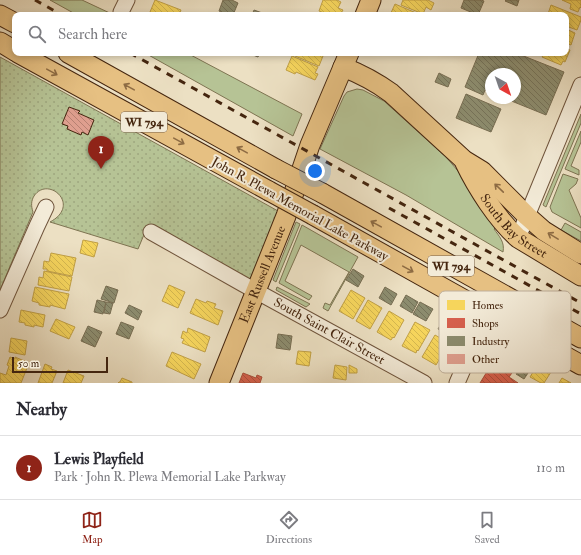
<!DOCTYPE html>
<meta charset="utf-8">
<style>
:root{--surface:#fff;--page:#f2f2f3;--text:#2b2b33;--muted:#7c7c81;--line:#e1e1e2;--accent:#8f2418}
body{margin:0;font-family:"IM FELL Double Pica",serif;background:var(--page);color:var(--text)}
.compass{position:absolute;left:485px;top:68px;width:36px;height:36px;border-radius:50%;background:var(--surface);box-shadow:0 2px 6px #0003;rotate:140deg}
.scale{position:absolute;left:12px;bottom:10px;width:96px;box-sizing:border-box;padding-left:4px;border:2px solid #45260f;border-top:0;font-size:11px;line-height:14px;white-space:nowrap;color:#45260f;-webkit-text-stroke:3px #f3ebd8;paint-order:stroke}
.you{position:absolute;left:315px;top:171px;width:14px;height:14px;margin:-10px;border:3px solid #fff;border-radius:50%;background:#1a73e8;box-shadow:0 0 0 6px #1a73e833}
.badge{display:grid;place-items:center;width:26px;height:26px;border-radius:50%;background:var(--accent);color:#fff;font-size:13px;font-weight:700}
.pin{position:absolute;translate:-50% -33px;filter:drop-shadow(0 1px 2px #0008)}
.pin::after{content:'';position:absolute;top:21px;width:14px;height:12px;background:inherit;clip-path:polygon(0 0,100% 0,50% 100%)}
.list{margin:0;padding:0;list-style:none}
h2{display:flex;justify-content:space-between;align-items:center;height:52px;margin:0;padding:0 16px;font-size:17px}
h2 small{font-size:13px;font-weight:400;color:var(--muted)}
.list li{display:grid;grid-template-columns:26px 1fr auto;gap:12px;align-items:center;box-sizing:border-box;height:64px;padding:0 16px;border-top:1px solid var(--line)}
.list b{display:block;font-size:15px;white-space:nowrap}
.list p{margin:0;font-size:13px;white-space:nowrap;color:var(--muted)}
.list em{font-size:13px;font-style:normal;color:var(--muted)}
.icon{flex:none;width:22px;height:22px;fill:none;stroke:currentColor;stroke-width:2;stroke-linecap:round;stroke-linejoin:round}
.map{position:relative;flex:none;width:581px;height:383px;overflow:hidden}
.search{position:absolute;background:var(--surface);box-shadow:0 2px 6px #0003;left:12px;right:12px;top:12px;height:44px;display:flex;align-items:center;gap:10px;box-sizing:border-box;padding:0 14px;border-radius:8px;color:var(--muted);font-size:15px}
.sheet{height:116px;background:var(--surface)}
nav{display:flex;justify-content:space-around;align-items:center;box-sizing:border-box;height:56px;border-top:1px solid var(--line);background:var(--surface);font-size:11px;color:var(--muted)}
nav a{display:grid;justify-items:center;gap:2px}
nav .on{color:var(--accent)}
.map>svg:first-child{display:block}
</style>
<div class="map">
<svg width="581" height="383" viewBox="0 0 581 383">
<defs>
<pattern id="park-dots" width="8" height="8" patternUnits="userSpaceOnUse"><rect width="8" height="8" fill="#b6c395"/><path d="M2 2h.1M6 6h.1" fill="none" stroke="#9ea77f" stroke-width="1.8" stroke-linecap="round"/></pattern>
<pattern id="homes-back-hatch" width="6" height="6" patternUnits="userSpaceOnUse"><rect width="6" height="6" fill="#f6d55c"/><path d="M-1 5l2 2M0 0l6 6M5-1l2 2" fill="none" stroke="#d4b74f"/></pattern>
<pattern id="shops-back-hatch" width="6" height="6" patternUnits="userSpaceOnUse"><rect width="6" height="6" fill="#d6604d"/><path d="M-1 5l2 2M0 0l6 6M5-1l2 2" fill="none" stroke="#af4f3e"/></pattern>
<pattern id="industry-back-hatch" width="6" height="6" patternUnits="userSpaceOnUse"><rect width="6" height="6" fill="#8c8c6e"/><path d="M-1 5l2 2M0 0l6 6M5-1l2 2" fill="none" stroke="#747259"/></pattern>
<pattern id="building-back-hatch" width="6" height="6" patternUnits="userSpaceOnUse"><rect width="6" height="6" fill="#df9f8f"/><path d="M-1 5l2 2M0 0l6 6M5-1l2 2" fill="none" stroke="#b78173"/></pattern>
</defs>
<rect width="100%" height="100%" fill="#ece0c3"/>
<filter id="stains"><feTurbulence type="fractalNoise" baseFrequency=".005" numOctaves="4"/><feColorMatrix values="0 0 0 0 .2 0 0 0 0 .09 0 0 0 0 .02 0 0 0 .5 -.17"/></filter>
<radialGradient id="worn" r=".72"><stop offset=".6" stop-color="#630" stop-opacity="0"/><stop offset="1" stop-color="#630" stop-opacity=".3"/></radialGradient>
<!-- green -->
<g fill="#b6c395" stroke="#7e7452">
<polygon points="50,0 82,0 114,15 77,15"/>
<polygon points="145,53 187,53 302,114 293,136"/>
<path d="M357,89L363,90L384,101L446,157L464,178L496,227L494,229C499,236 505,242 503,252L406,195L320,149L344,96L347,92Z"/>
<polygon points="581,114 581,123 546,207 543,205"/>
<polygon points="581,131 581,142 571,166 579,170 579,175 565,169"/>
<polygon points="563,174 578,179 576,184 569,190 581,218 581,228 552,212 550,207"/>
<polygon points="296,222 300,224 276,282 273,280"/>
<polygon points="565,223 581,232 581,241 561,230"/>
<polygon points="302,225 358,257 328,311 323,308 325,303 330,305 349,272 301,245 285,281 312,296 309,300 279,283"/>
<polygon points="277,287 310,304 306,307 276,290"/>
</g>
<!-- park -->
<path fill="url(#park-dots)" stroke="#7e7452" d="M0,57L278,211L251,280L154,225H148L138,249L50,222C82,205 48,175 34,196C31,201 31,206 33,212L0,290Z"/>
<!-- homes -->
<g fill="url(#homes-back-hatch)" stroke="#c1a045">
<polygon points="155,0 181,10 179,15 156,15 150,12"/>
<polygon points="323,0 337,0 341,2 338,8 343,10 340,15 329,15 319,11"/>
<polygon points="403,0 428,0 434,3 431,10 426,7 423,14 401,5"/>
<polygon points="562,0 581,0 581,8 580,7 578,12 570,9 571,4"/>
<polygon points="395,4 421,15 390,15"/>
<polygon points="551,5 581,17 581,20 577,30 566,26 566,15 551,15 548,14"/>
<polygon points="566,29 575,33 571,45 566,43"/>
<polygon points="566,49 570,50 565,62 563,61 561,65 542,57 544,54 542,53 566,53"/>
<polygon points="291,53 316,53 323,56 319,66 295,56 295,54"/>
<polygon points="292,56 318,67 315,73 318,74 315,80 296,72 295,74 286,70"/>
<polygon points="83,240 98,243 94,257 80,253"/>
<polygon points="51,253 76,258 72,276 47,271 47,269 43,269 44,261 49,262"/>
<polygon points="44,271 72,277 69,291 38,285 39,277 43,278"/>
<polygon points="169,285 185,292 178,308 162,301"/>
<polygon points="35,287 69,294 65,309 50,305 50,307 39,305 39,303 32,301"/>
<polygon points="351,290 365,298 353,319 339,311"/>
<polygon points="196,299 206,303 207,301 216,304 214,308 223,311 218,325 190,313"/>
<polygon points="368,300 382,308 370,329 356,321"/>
<polygon points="21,310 45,315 43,327 34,325 34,327 25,325 25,323 19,322"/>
<polygon points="389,311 404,320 394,338 393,337 391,340 377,332"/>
<polygon points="56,319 75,327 69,339 50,331"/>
<polygon points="415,322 430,330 418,351 417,350 416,353 402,346"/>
<polygon points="188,328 210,337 205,352 182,343 184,339 181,338 183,331 187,333"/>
<polygon points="435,335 449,343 436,365 422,357"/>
<polygon points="11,338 27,341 25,355 9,352"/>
<polygon points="298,351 311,352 309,366 296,364"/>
<polygon points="172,352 201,364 194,379 166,366"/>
<polygon points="10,357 15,359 15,357 29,363 21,383 0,383 0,373 6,375 9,366 7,365"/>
<polygon points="45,364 52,367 51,369 57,371 52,383 38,383"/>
<polygon points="538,364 551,372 544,383 541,383 530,377"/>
<polygon points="335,365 347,367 346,380 333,378"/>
<polygon points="349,365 357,369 357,373 349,373"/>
<polygon points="68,370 84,376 81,383 63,383"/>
<polygon points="122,378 132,382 132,383 118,383 119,382 120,382"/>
<polygon points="562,378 571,383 559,383"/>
</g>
<!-- shops -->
<g fill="url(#shops-back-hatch)" stroke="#aa4f3a">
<polygon points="498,354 517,366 509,377 518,383 480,383"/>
<polygon points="243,373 256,378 257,375 262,377 260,383 239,383"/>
</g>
<!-- industry -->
<g fill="url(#industry-back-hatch)" stroke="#776d52">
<polygon points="223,0 232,0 238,3 233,15 228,15 219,11"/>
<polygon points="464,0 481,0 484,1 478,15 461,8"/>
<polygon points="506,0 519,0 517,6 505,1"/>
<polygon points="254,10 265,14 264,15 252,15"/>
<polygon points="248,53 260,53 258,57"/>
<polygon points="479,53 516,53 564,72 546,115 504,98 515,98 515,74 491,74 491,93 485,90 483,95 465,87"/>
<polygon points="439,73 451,79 448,87 435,82"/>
<polygon points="466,94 501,109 491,132 456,118"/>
<polygon points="353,269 364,276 358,287 346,280"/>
<polygon points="106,286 118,290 114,303 101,299"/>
<polygon points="385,287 397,294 391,305 379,298"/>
<polygon points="406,295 418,302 412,313 400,306"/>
<polygon points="97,300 106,302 103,314 94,312"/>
<polygon points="106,302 113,303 110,314 104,313"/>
<polygon points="420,302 433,309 426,321 413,314"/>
<polygon points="129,305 142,311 138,320 125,313"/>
<polygon points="445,317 457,324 450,336 438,329"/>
<polygon points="121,322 134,327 129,339 116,334"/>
<polygon points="88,326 102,332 95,347 81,341"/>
<polygon points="278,334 292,336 290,350 276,348"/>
<polygon points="528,356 536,361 524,379 516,374"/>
</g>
<!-- building -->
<polygon fill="url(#building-back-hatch)" stroke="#45260f" points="69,107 80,111 78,113 94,120 88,135 82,132 81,135 67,129 68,126 62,124"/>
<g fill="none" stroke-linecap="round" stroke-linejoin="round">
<defs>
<g id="minor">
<polyline points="121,12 127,0"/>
<path id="s1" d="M151,232L243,284L424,383"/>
<polyline points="518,238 581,85"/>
<polyline points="0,310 37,226 46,207"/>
<polyline points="457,383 477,337"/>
</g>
<g id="major">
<polyline points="0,15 15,23"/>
<polyline points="365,15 371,0"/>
<polyline points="0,42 15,51"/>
<polyline points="18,53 269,191"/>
<polyline points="68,53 276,169"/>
<path d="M343,67C361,74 376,82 391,93L464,160L482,171L527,216L544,231L581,254"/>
<path id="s2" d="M465,163C477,188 497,219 518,238L581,276"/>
<polyline points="322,193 581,338"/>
<polyline points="313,215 581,365"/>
<path id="s3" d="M219,383L286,216L310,145L349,53"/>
</g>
</defs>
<!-- minor casing -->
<use href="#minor" stroke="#6f543c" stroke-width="17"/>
<!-- major casing -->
<use href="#major" stroke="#45260f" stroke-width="21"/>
<!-- minor -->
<use href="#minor" stroke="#f3ebd8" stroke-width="15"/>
<!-- major -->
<use href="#major" stroke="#e6c082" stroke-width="19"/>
<!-- rail -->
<g stroke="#45260f" stroke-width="3" stroke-dasharray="7 7" stroke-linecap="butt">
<polyline points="35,0 62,15"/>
<polyline points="130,53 581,303"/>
<polyline points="389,208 581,314"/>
</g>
<defs>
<g id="major-bridge">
<polyline points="276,169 322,193"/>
<polyline points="269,191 313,215"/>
</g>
</defs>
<!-- major-bridge casing -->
<use href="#major-bridge" stroke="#45260f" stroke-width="21" stroke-linecap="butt"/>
<!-- major-bridge -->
<use href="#major-bridge" stroke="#e6c082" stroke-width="19"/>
</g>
<!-- one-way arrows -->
<defs><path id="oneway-shaft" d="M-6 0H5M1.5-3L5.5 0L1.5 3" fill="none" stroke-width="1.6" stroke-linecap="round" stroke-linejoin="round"/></defs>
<g stroke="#8d6b43">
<use href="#oneway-shaft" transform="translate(52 72) rotate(29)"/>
<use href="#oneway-shaft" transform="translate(129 87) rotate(-151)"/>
<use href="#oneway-shaft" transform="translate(179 141) rotate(29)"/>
<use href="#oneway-shaft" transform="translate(242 150) rotate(-151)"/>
<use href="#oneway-shaft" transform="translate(499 188) rotate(-136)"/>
<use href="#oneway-shaft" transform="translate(376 224) rotate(-151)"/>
<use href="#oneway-shaft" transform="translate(553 236) rotate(-149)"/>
<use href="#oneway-shaft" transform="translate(408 269) rotate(29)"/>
</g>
<g text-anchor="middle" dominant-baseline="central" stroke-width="4" stroke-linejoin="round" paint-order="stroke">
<!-- shield labels -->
<g fill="#f3ebd8" stroke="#79614b" stroke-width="1">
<rect x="121" y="112" width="46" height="20" rx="3"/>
<rect x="428" y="256" width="46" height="20" rx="3"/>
</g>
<g font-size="12" font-weight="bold" fill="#45260f">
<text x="144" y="122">WI 794</text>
<text x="451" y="266">WI 794</text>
</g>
<!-- street labels -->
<g font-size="13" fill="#45260f" stroke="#f3ebd8">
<text transform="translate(300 209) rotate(29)">John R. Plewa Memorial Lake Parkway</text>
<text stroke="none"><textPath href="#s2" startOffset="81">South Bay Street</textPath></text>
<text stroke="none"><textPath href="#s3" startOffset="117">East Russell Avenue</textPath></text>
<text stroke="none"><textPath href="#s1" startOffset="204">South Saint Clair Street</textPath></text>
</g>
</g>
<!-- legend -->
<rect x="439" y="291" width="132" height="82" rx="6" fill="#f3ebd8" stroke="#bfb09c" stroke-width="1"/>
<rect x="447" y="300" width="18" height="10" fill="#f6d55c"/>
<rect x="447" y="318" width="18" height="10" fill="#d6604d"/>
<rect x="447" y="336" width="18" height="10" fill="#8c8c6e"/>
<rect x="447" y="354" width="18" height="10" fill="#df9f8f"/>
<g font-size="11" fill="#45260f">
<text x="472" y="309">Homes</text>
<text x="472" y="327">Shops</text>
<text x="472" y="345">Industry</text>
<text x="472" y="363">Other</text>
</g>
<rect width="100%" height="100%" filter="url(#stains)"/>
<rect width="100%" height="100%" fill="url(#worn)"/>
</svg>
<svg class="compass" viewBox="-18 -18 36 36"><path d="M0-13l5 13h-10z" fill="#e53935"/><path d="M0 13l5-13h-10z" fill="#7c7c81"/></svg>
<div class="scale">50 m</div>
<div class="you"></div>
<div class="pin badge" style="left:101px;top:169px">1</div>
<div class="search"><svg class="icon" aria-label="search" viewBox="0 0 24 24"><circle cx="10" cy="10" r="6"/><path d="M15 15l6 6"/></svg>Search here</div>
</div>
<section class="sheet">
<h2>Nearby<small></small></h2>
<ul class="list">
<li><span class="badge">1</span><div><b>Lewis Playfield</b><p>Park · John R. Plewa Memorial Lake Parkway</p></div><em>110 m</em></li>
</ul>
</section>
<nav>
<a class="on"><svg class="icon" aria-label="map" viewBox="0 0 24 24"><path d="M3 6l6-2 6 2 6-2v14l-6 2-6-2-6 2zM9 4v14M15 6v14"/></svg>Map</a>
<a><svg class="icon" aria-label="directions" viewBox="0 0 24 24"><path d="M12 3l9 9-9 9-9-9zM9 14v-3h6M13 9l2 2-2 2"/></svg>Directions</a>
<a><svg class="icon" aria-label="saved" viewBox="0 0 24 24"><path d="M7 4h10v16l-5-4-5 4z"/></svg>Saved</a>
</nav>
